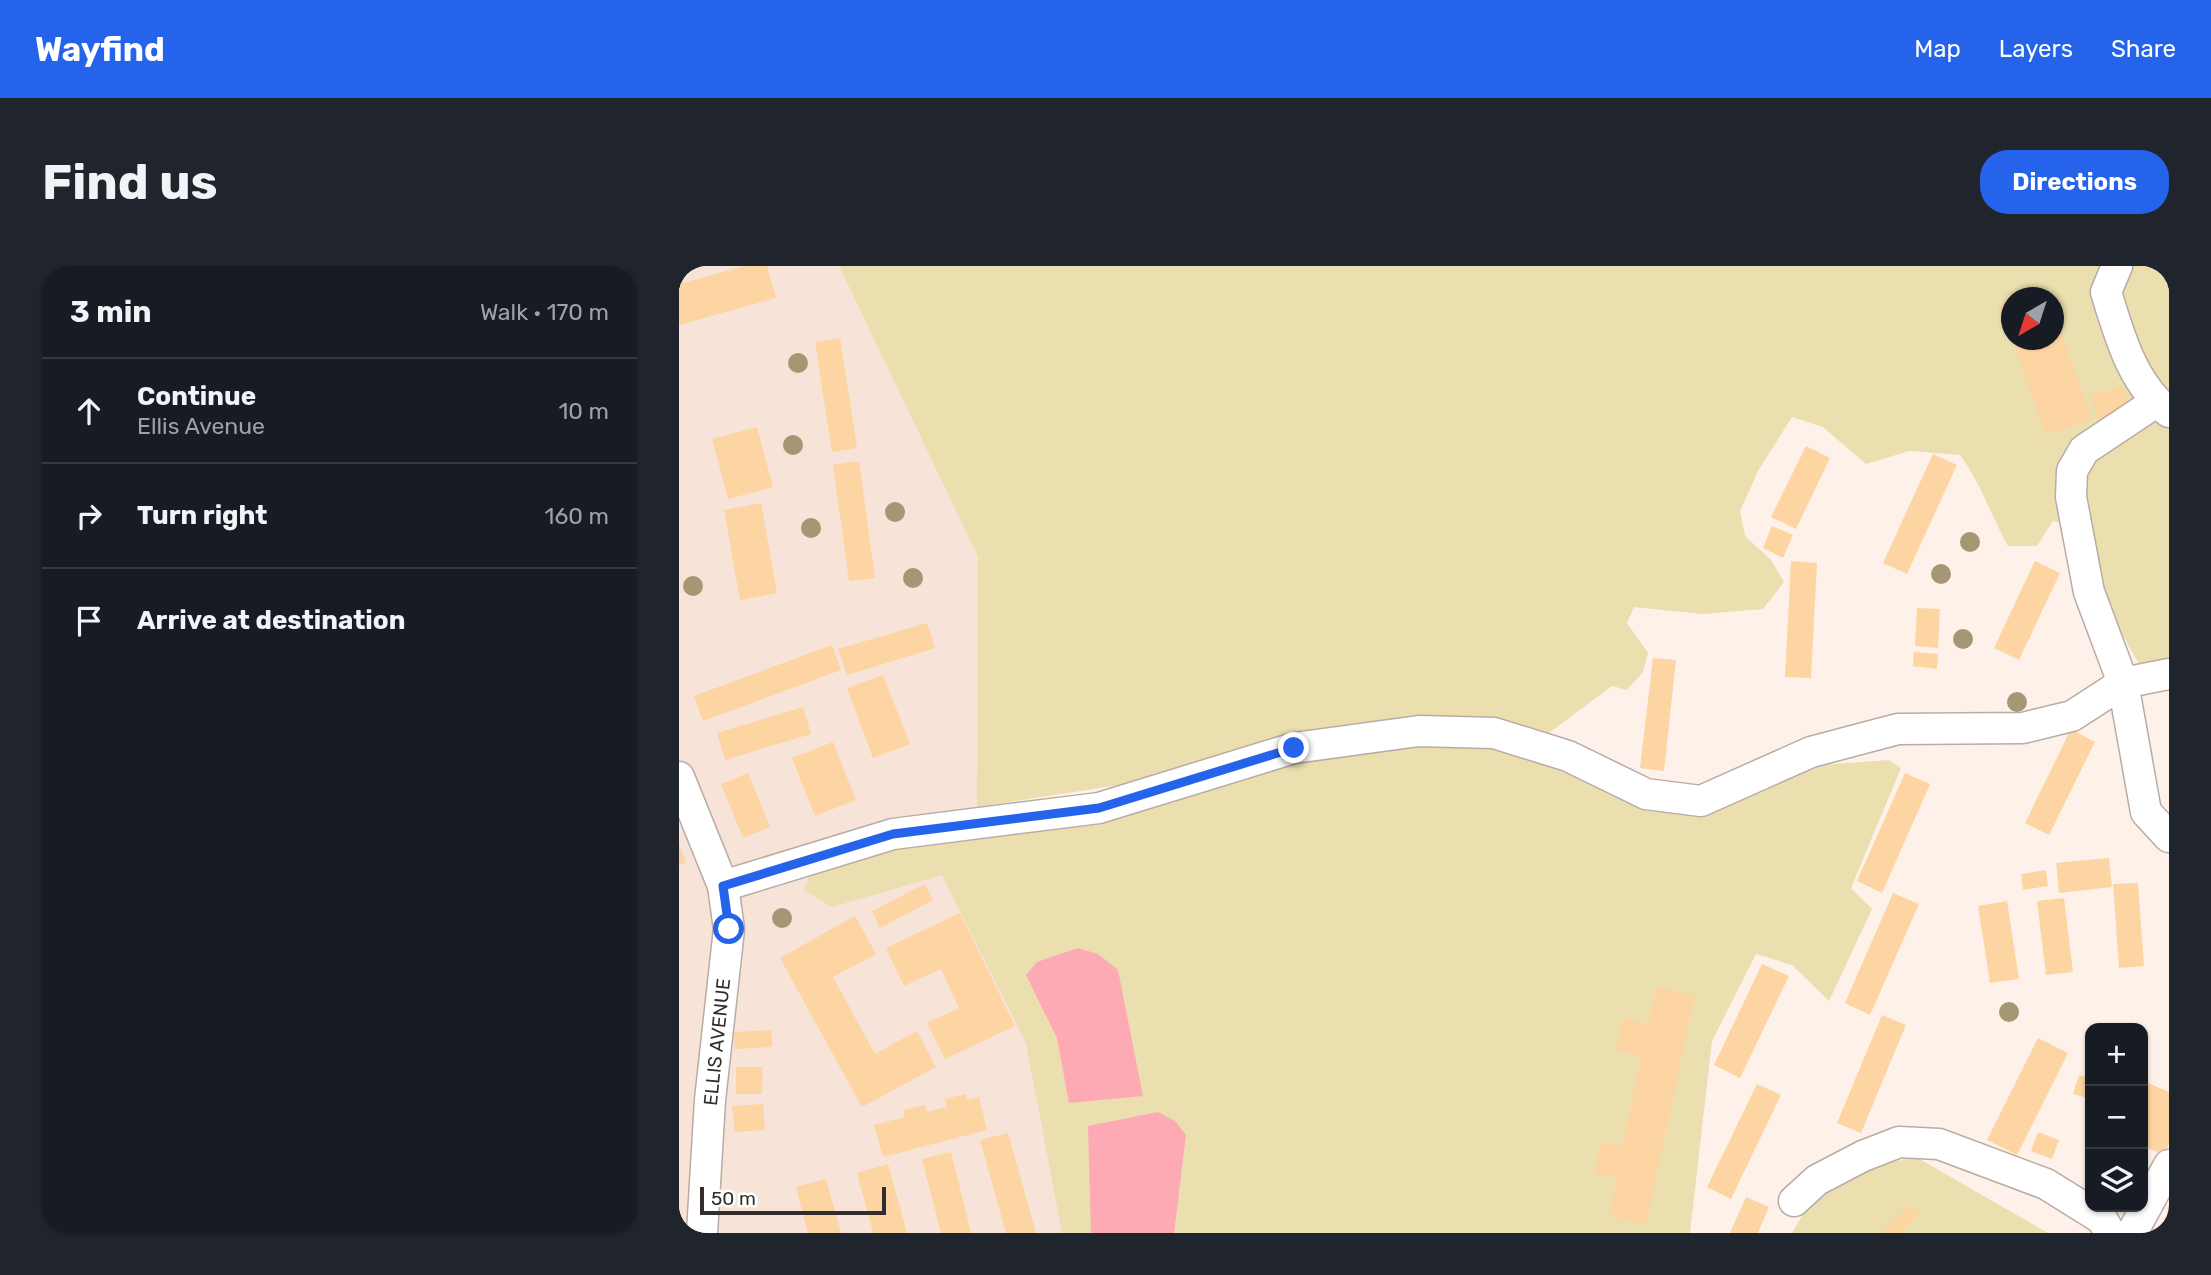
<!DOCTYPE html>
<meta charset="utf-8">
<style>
:root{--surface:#171b24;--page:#20242c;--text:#f1f3f6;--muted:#9ea1a6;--line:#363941;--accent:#2563eb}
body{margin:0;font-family:Rubik,sans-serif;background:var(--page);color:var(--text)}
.controls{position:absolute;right:21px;bottom:21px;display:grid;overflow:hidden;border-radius:14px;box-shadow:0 2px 5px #0004}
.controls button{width:63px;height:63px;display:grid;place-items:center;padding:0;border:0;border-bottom:2px solid var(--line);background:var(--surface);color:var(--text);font:35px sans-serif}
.compass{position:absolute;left:1322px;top:21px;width:63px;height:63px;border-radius:50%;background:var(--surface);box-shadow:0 2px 5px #0004;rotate:219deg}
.scale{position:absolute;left:21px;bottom:18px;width:186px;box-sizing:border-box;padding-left:7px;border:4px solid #332e2b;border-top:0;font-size:19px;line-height:24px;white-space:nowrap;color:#332e2b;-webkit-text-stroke:5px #fff;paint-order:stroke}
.stop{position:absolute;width:21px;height:21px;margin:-16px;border:5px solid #2563eb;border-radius:50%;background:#fff}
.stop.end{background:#2563eb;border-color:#fff;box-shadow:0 2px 7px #0008}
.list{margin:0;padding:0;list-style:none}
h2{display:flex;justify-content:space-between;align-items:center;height:91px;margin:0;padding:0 28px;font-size:30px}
h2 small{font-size:23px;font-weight:400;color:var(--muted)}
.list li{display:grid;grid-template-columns:46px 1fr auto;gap:21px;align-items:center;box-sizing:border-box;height:105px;padding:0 28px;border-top:2px solid var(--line)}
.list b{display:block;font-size:26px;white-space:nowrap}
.list p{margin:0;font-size:23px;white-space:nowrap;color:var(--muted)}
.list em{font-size:23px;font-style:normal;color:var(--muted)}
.icon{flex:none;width:38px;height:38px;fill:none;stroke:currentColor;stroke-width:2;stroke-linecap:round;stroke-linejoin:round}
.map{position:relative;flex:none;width:1490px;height:967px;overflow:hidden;border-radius:28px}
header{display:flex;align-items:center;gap:42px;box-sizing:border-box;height:98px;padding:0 35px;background:var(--accent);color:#fff}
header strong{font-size:33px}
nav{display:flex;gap:38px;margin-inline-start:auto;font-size:24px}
.intro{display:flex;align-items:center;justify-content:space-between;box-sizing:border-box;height:168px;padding:0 42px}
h1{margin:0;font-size:49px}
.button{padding:18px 32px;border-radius:28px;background:var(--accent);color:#fff;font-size:24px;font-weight:700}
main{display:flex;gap:42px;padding:0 42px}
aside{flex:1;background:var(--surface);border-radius:28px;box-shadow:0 2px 5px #0004}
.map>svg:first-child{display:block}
</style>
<header>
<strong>Wayfind</strong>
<nav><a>Map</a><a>Layers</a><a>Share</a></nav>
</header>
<div class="intro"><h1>Find us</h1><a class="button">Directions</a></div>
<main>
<aside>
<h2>3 min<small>Walk · 170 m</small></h2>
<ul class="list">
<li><svg class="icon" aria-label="ahead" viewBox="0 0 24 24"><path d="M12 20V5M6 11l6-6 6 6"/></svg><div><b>Continue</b><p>Ellis Avenue</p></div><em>10 m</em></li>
<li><svg class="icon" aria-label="right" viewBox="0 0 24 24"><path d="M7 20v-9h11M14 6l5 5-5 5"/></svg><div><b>Turn right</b></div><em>160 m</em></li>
<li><svg class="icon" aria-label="arrive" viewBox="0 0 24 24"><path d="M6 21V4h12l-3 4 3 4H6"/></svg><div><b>Arrive at destination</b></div></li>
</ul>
</aside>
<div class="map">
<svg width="1490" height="967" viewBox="0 0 1490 967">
<rect width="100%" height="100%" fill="#fef1e9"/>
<!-- built -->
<polygon fill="#f7e3d7" points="0,0 160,0 299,291 305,599 410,967 0,967"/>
<!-- green -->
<g fill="#ebdeaf" fill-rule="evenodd">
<path d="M160,0H1490V394L1461,400L1415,317L1400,262L1374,255L1358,280H1329C1312,249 1302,218 1281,189L1230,185L1187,198L1144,161L1113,151L1079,205L1061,245L1066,270L1092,294L1105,316L1084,343L1024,348L955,341L948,357L969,387L964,406L948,424L933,420L863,472L651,463L440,519L298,541L299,291ZM1332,32H1374V74H1332Z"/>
<polygon points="714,478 843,485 1012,545 1143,499 1210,494 1222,502 1172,622 1193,643 1150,735 1113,699 1077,688 1033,775 1011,967 383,967 347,777 263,609 153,641 125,624 132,606 164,594"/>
<polygon points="1237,891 1369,967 1113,967 1137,926 1197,899"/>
</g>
<!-- water -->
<g fill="#fdaab5">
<polygon points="399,682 419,688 439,704 464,830 390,837 378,772 347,709 358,696"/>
<polygon points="479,846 496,855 507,869 495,967 412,967 409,860"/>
</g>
<!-- building -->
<g fill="#fdd5a2">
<polygon points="66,0 88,0 97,32 0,59 0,18"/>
<polygon points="1366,23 1369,32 1342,32 1342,31"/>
<polygon points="1332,35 1332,73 1320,39"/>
<polygon points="1375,47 1413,153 1367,169 1333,74 1374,74"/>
<polygon points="161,72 178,182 153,186 136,76"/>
<polygon points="1444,120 1453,147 1420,157 1411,129"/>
<polygon points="78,161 94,221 49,233 33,173"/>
<polygon points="1127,180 1151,192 1117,263 1092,251"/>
<polygon points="1254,188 1278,199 1228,308 1204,297"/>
<polygon points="180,195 196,312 170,315 154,199"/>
<polygon points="82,237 98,327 61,334 45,244"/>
<polygon points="1093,260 1114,269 1104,292 1084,282"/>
<polygon points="1112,295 1138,297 1132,412 1106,411"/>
<polygon points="1356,295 1381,307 1340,394 1315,382"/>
<polygon points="1238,342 1261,343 1259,382 1236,380"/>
<polygon points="248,357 256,382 168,409 159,383"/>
<polygon points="153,379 162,404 24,455 15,430"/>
<polygon points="1235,386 1259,388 1258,403 1234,400"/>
<polygon points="974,392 997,394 985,505 961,502"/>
<polygon points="204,409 231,478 194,492 168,422"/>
<polygon points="124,441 132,468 46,494 38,467"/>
<polygon points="1392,463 1416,476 1370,569 1346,557"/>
<polygon points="154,476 177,534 136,550 113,492"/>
<polygon points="69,507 91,561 64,572 42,518"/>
<polygon points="1226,507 1251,518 1203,627 1178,615"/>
<polygon points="0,577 7,597 0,599"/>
<polygon points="1430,592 1433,621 1380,627 1377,597"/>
<polygon points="1367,604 1369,620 1344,624 1342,608"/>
<polygon points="1459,617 1465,700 1440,702 1434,618"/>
<polygon points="246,618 254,634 201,662 193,645"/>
<polygon points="1214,627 1240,638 1191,749 1166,737"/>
<polygon points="1385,632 1394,706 1367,709 1358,635"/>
<polygon points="1328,635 1340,713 1311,717 1299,640"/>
<polygon points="281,647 336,760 266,793 248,757 280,742 262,703 225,720 207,682"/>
<polygon points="176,650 197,688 154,711 196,788 238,765 257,801 183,841 101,692"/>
<polygon points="1083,698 1110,710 1061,812 1035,799"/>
<polygon points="977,721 1016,729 967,958 930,950 938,913 915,908 922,875 943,880 962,790 937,784 943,752 969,758"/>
<polygon points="1203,749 1227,759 1182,867 1158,857"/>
<polygon points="92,764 93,781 56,783 55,766"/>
<polygon points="1359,772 1389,787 1338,889 1308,874"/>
<polygon points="57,801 84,801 83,828 57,828"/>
<polygon points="1400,809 1411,812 1411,833 1394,828"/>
<polygon points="1467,816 1490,826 1490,877 1485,889 1464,880 1464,823"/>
<polygon points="1078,818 1102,829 1052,933 1028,921"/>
<polygon points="287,828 288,834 300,831 308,864 204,891 195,859 226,851 224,844 246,839 248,846 268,841 266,833"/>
<polygon points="84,838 86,864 56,866 53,840"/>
<polygon points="1359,866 1380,874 1373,893 1352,885"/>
<polygon points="329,867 357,967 327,967 301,874"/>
<polygon points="272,886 292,967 262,967 243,893"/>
<polygon points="209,898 228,967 194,967 178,907"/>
<polygon points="147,913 162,967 129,967 117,921"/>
<polygon points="1067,931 1090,941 1079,967 1051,967"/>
<polygon points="1230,939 1240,949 1222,967 1201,967"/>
<polygon points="1490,944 1490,967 1481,967"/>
</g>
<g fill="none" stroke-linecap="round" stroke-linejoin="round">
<defs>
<g id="minor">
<path d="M1438,0L1427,26C1440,68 1453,118 1490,146"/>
<polyline points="1477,136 1405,184 1393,205 1392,231 1410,326 1444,417 1467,546 1490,571"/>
<polyline points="0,511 44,620 50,663 31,834 23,967"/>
<polyline points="44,620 214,568 420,542 615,482 740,465 815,467 889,490 967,528 1022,535 1132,486 1219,463 1344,462 1393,450 1444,417 1490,408"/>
<polyline points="1115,935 1138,914 1184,890 1220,876 1260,878 1367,918 1423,953 1431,967"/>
<polyline points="1453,967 1490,899"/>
</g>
</defs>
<!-- minor casing -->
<use href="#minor" stroke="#b8aca5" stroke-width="33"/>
<!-- minor -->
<use href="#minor" stroke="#fff" stroke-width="30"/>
</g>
<!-- trees -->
<g fill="#a59774">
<circle cx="119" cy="97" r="10"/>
<circle cx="114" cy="179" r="10"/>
<circle cx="216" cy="246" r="10"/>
<circle cx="132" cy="262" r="10"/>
<circle cx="1291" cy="276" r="10"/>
<circle cx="1262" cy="308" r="10"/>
<circle cx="234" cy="312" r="10"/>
<circle cx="14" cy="320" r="10"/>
<circle cx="1284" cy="373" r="10"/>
<circle cx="1338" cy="436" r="10"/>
<circle cx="103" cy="652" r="10"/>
<circle cx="1330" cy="746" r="10"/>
</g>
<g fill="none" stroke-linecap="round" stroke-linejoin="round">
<!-- route -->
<polyline stroke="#2563eb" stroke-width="9" points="50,663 44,620 214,568 420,542 615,482"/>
</g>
<g text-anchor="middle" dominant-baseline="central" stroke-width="7" stroke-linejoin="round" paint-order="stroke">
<!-- street labels -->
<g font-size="19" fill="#332e2b" stroke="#fff">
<text transform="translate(38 776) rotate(-84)">ELLIS AVENUE</text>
</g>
</g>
</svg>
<div class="controls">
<button>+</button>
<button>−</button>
<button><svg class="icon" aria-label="layers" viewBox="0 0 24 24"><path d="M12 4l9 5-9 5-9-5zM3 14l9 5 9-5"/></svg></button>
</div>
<svg class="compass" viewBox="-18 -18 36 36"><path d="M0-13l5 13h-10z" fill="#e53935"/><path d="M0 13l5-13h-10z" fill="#9ea1a6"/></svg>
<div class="scale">50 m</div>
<div class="stop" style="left:50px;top:663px"></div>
<div class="stop end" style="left:615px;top:482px"></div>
</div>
</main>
